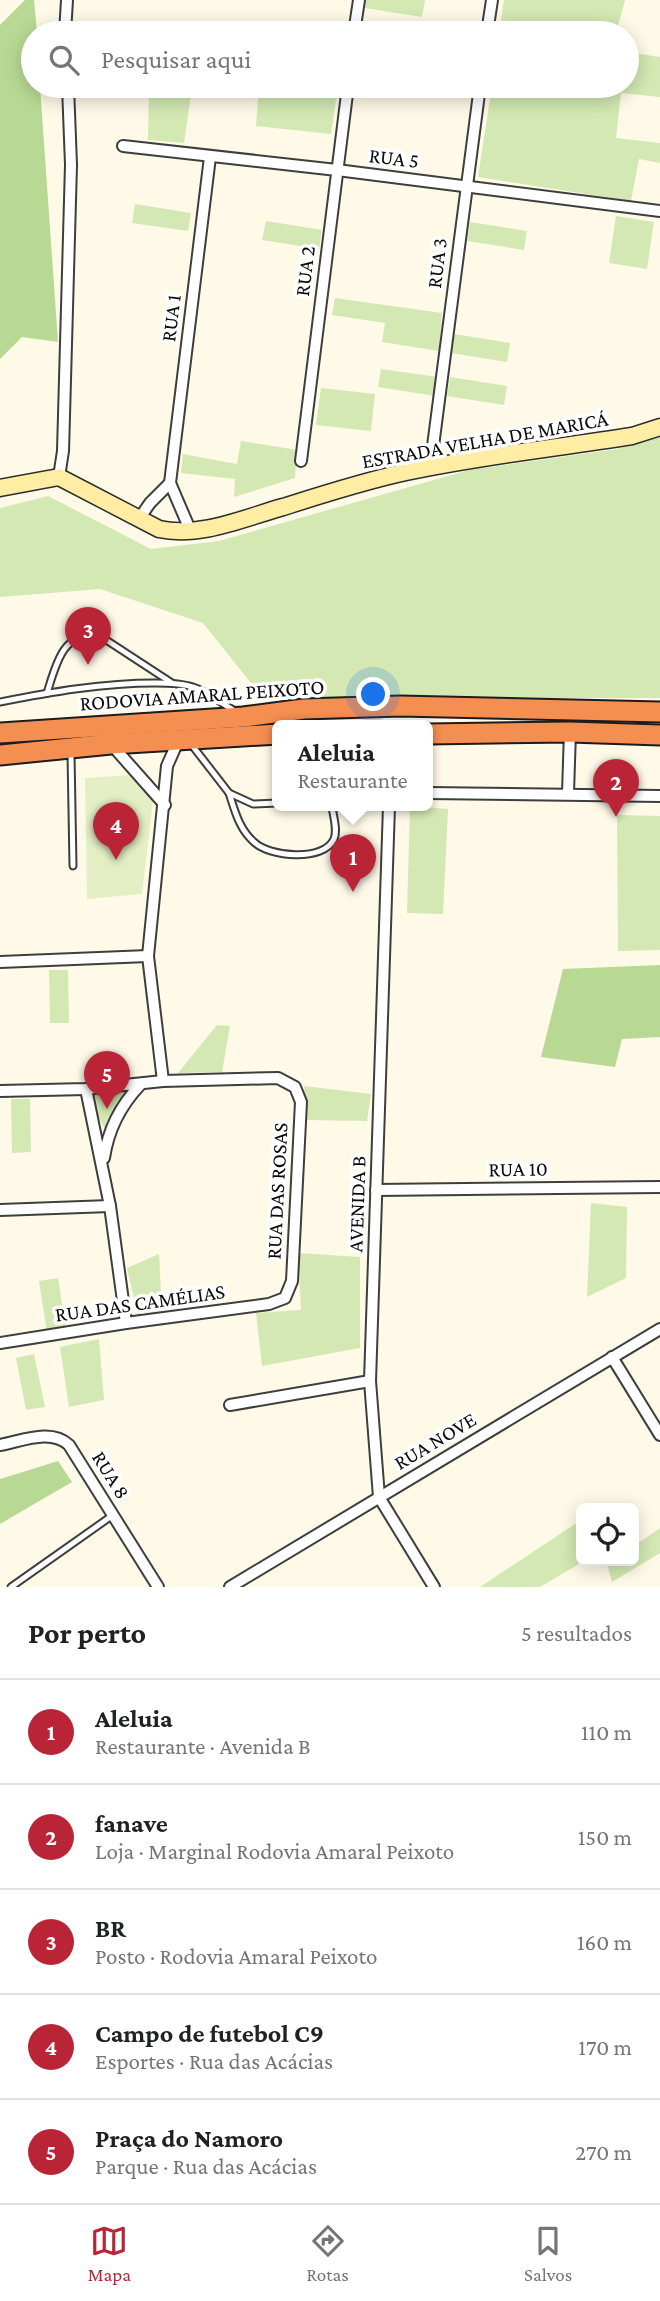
<!DOCTYPE html>
<html lang="pt">
<meta charset="utf-8">
<style>
:root{--surface:#fff;--page:#f2f2f2;--text:#202124;--muted:#757577;--line:#e0e0e0;--accent:#ba2437}
body{margin:0;font-family:"Crimson Pro",serif;background:var(--page);color:var(--text)}
.controls{position:absolute;right:21px;bottom:21px;display:grid;overflow:hidden;border-radius:10px;box-shadow:0 4px 18px #0003}
.controls button{width:63px;height:63px;display:grid;place-items:center;padding:0;border:0;border-bottom:2px solid var(--line);background:var(--surface);color:var(--text);font:35px sans-serif}
.you{position:absolute;left:374px;top:695px;width:24px;height:24px;margin:-18px;border:5px solid #fff;border-radius:50%;background:#1a73e8;box-shadow:0 0 0 10px #1a73e833}
.badge{display:grid;place-items:center;width:46px;height:46px;border-radius:50%;background:var(--accent);color:#fff;font-size:23px;font-weight:700}
.pin{position:absolute;translate:-50% -58px;filter:drop-shadow(0 2px 4px #0008)}
.pin::after{content:'';position:absolute;top:37px;width:24px;height:21px;background:inherit;clip-path:polygon(0 0,100% 0,50% 100%)}
.popup{position:absolute;left:272px;top:720px;width:161px;height:91px;box-sizing:border-box;display:grid;place-content:center;border-radius:10px;background:var(--surface);filter:drop-shadow(0 2px 5px #0005);font-size:23px;white-space:nowrap;color:var(--muted)}
.popup b{font-size:26px;color:var(--text)}
.popup::after{content:'';position:absolute;left:50%;top:100%;margin-left:-14px;border:14px solid transparent;border-top-color:var(--surface)}
.list{margin:0;padding:0;list-style:none}
h2{display:flex;justify-content:space-between;align-items:center;height:91px;margin:0;padding:0 28px;font-size:30px}
h2 small{font-size:23px;font-weight:400;color:var(--muted)}
.list li{display:grid;grid-template-columns:46px 1fr auto;gap:21px;align-items:center;box-sizing:border-box;height:105px;padding:0 28px;border-top:2px solid var(--line)}
.list b{display:block;font-size:26px;white-space:nowrap}
.list p{margin:0;font-size:23px;white-space:nowrap;color:var(--muted)}
.list em{font-size:23px;font-style:normal;color:var(--muted)}
.icon{flex:none;width:38px;height:38px;fill:none;stroke:currentColor;stroke-width:2;stroke-linecap:round;stroke-linejoin:round}
.map{position:relative;flex:none;width:660px;height:1587px;overflow:hidden}
.search{position:absolute;background:var(--surface);box-shadow:0 4px 18px #0003;left:21px;right:21px;top:21px;height:77px;display:flex;align-items:center;gap:18px;box-sizing:border-box;padding:0 24px;border-radius:38px;color:var(--muted);font-size:26px}
.sheet{height:616px;background:var(--surface)}
nav{display:flex;justify-content:space-around;align-items:center;box-sizing:border-box;height:98px;border-top:2px solid var(--line);background:var(--surface);font-size:19px;color:var(--muted)}
nav a{display:grid;justify-items:center;gap:4px}
nav .on{color:var(--accent)}
.map>svg:first-child{display:block}
</style>
<div class="map">
<svg width="660" height="1587" viewBox="0 0 660 1587">
<rect width="100%" height="100%" fill="#fff9e8"/>
<!-- green -->
<g fill="#d3e8b3">
<polygon points="366,0 425,0 422,17 365,8"/>
<polygon points="504,0 625,0 616,33 499,33"/>
<polygon points="627,52 660,57 660,97 621,93 616,138 660,143 660,163 639,159 631,201 478,177 492,86 627,86"/>
<polygon points="149,86 192,88 184,143 148,140"/>
<polygon points="259,86 338,86 331,134 256,126"/>
<polygon points="135,204 191,213 188,231 132,223"/>
<polygon points="616,216 654,222 647,269 609,263"/>
<polygon points="266,221 322,230 319,249 262,240"/>
<polygon points="470,222 527,231 524,250 467,241"/>
<polygon points="335,298 442,313 439,351 382,342 385,323 332,315"/>
<polygon points="454,334 510,343 507,362 451,353"/>
<polygon points="381,369 438,377 435,396 378,387"/>
<polygon points="450,377 507,386 504,405 447,396"/>
<polygon points="321,388 375,394 371,431 316,425"/>
<polygon points="660,435 660,698 263,698 203,623 100,589 0,597 0,508 48,496 151,549 219,541 469,470 618,449"/>
<polygon points="241,441 297,450 295,478 234,497 235,479 181,473 183,454 237,464"/>
<polygon points="410,806 448,809 443,914 407,913"/>
<polygon points="617,815 660,816 660,950 618,951"/>
<polygon points="49,970 68,970 69,1023 50,1023"/>
<polygon points="217,1025 230,1026 222,1072 178,1073"/>
<polygon points="304,1086 371,1094 367,1121 307,1120"/>
<polygon points="110,1090 127,1091 107,1133 98,1116 94,1099 97,1092"/>
<polygon points="30,1099 31,1152 12,1153 11,1099"/>
<polygon points="591,1203 627,1207 626,1278 587,1297"/>
<polygon points="298,1253 360,1257 360,1348 262,1366 256,1313 301,1310"/>
<polygon points="159,1254 162,1312 138,1316 127,1268"/>
<polygon points="58,1278 66,1330 47,1333 39,1281"/>
<polygon points="99,1339 104,1400 69,1407 60,1347"/>
<polygon points="34,1354 45,1407 26,1410 16,1358"/>
<polygon points="575,1524 581,1534 581,1561 584,1561 540,1587 480,1587"/>
<polygon points="660,1528 660,1553 612,1582 607,1564 612,1561 634,1561 634,1546"/>
</g>
<!-- forest -->
<g fill="#b8d993">
<polygon points="25,0 34,0 37,33 33,33 33,86 40,86 58,342 22,337 0,359 0,25"/>
<polygon points="660,965 660,1037 622,1039 615,1067 541,1057 563,969"/>
<polygon points="58,1461 72,1482 0,1524 0,1479"/>
</g>
<!-- pitch -->
<polygon fill="#e4efc5" points="131,775 153,801 142,894 87,899 85,778"/>
<g fill="none" stroke-linecap="round" stroke-linejoin="round">
<defs>
<g id="lane">
<path d="M47,693C56,665 62,633 97,634L172,683"/>
<path d="M0,702C51,692 103,683 155,683C167,683 181,683 193,687C207,691 222,704 235,711"/>
<polyline points="191,744 229,793 253,804 278,803"/>
<polyline points="71,754 73,866"/>
<path d="M229,793C235,811 239,829 254,842C269,857 324,862 334,839C338,830 333,816 332,806"/>
<polyline points="11,1587 113,1515"/>
</g>
<g id="street">
<polyline points="65,33 67,0"/>
<polyline points="354,33 359,0"/>
<polyline points="487,33 492,0"/>
<polyline points="123,146 337,170 660,211"/>
<polyline points="433,446 480,86"/>
<polyline points="301,461 348,86"/>
<polyline points="59,477 63,451 71,165 68,86"/>
<polyline points="170,483 210,157"/>
<polyline points="139,519 150,503 170,483 191,532"/>
<polyline points="111,744 165,805"/>
<polyline points="428,793 660,796"/>
<polyline points="568,793 570,732"/>
<polyline points="389,806 370,1381 379,1497 434,1587"/>
<polyline points="0,962 148,956"/>
<polyline points="163,1081 148,956 167,766 179,739"/>
<polyline points="86,1089 110,1206 126,1323"/>
<polyline points="0,1091 86,1089 163,1081 278,1078 295,1087 301,1102 292,1281 285,1298 269,1304 126,1323 0,1343"/>
<path d="M104,1158C108,1131 121,1105 140,1085"/>
<polyline points="376,1190 660,1187"/>
<polyline points="0,1210 110,1206"/>
<polyline points="612,1357 660,1435"/>
<polyline points="230,1405 370,1381"/>
<path d="M0,1445C22,1441 51,1428 69,1445L158,1587"/>
<polyline points="230,1587 660,1329"/>
</g>
<path id="secondary" d="M0,488L59,477L159,529C200,538 244,518 283,507C324,494 364,481 406,472C480,456 557,448 632,436L660,427"/>
<g id="highway">
<polyline points="0,733 243,717 304,709 400,706 660,712"/>
<polyline points="428,734 570,732 660,735"/>
<polyline points="0,755 111,744 278,734"/>
</g>
</defs>
<!-- lane casing -->
<use href="#lane" stroke="#3e3e3e" stroke-width="9"/>
<!-- street casing -->
<use href="#street" stroke="#3e3e3e" stroke-width="14"/>
<!-- secondary casing -->
<use href="#secondary" stroke="#2d2d2d" stroke-width="19"/>
<!-- highway casing -->
<use href="#highway" stroke="#1c1c1c" stroke-width="23"/>
<!-- lane -->
<use href="#lane" stroke="#fff" stroke-width="5"/>
<!-- street -->
<use href="#street" stroke="#fff" stroke-width="10"/>
<!-- secondary -->
<use href="#secondary" stroke="#ffeda3" stroke-width="16"/>
<!-- highway -->
<use href="#highway" stroke="#f48e51" stroke-width="19"/>
</g>
<g text-anchor="middle" dominant-baseline="central" stroke-width="7" stroke-linejoin="round" paint-order="stroke">
<!-- street labels -->
<g font-size="21" fill="#0b0b0b" stroke="#fff">
<text transform="translate(394 158) rotate(7)">RUA 5</text>
<text transform="translate(437 263) rotate(-83)">RUA 3</text>
<text transform="translate(305 271) rotate(-83)">RUA 2</text>
<text transform="translate(171 318) rotate(-83)">RUA 1</text>
<text transform="translate(485 440) rotate(-10)">ESTRADA VELHA DE MARICÁ</text>
<text transform="translate(202 695) rotate(-4)">RODOVIA AMARAL PEIXOTO</text>
<text transform="translate(518 1169) rotate(-1)">RUA 10</text>
<text transform="translate(277 1191) rotate(-87)">RUA DAS ROSAS</text>
<text transform="translate(357 1204) rotate(-88)">AVENIDA B</text>
<text transform="translate(140 1303) rotate(-8)">RUA DAS CAMÉLIAS</text>
<text transform="translate(435 1441) rotate(-31)">RUA NOVE</text>
<text transform="translate(111 1475) rotate(58)">RUA 8</text>
</g>
</g>
</svg>
<div class="controls">
<button><svg class="icon" aria-label="locate" viewBox="0 0 24 24"><circle cx="12" cy="12" r="6"/><path d="M12 2v4M12 18v4M2 12h4M18 12h4"/></svg></button>
</div>
<div class="you"></div>
<div class="pin badge" style="left:353px;top:892px">1</div>
<div class="popup"><b>Aleluia</b>Restaurante</div>
<div class="pin badge" style="left:616px;top:817px">2</div>
<div class="pin badge" style="left:88px;top:665px">3</div>
<div class="pin badge" style="left:116px;top:860px">4</div>
<div class="pin badge" style="left:107px;top:1109px">5</div>
<div class="search"><svg class="icon" aria-label="search" viewBox="0 0 24 24"><circle cx="10" cy="10" r="6"/><path d="M15 15l6 6"/></svg>Pesquisar aqui</div>
</div>
<section class="sheet">
<h2>Por perto<small>5 resultados</small></h2>
<ul class="list">
<li><span class="badge">1</span><div><b>Aleluia</b><p>Restaurante · Avenida B</p></div><em>110 m</em></li>
<li><span class="badge">2</span><div><b>fanave</b><p>Loja · Marginal Rodovia Amaral Peixoto</p></div><em>150 m</em></li>
<li><span class="badge">3</span><div><b>BR</b><p>Posto · Rodovia Amaral Peixoto</p></div><em>160 m</em></li>
<li><span class="badge">4</span><div><b>Campo de futebol C9</b><p>Esportes · Rua das Acácias</p></div><em>170 m</em></li>
<li><span class="badge">5</span><div><b>Praça do Namoro</b><p>Parque · Rua das Acácias</p></div><em>270 m</em></li>
</ul>
</section>
<nav>
<a class="on"><svg class="icon" aria-label="map" viewBox="0 0 24 24"><path d="M3 6l6-2 6 2 6-2v14l-6 2-6-2-6 2zM9 4v14M15 6v14"/></svg>Mapa</a>
<a><svg class="icon" aria-label="directions" viewBox="0 0 24 24"><path d="M12 3l9 9-9 9-9-9zM9 14v-3h6M13 9l2 2-2 2"/></svg>Rotas</a>
<a><svg class="icon" aria-label="saved" viewBox="0 0 24 24"><path d="M7 4h10v16l-5-4-5 4z"/></svg>Salvos</a>
</nav>
